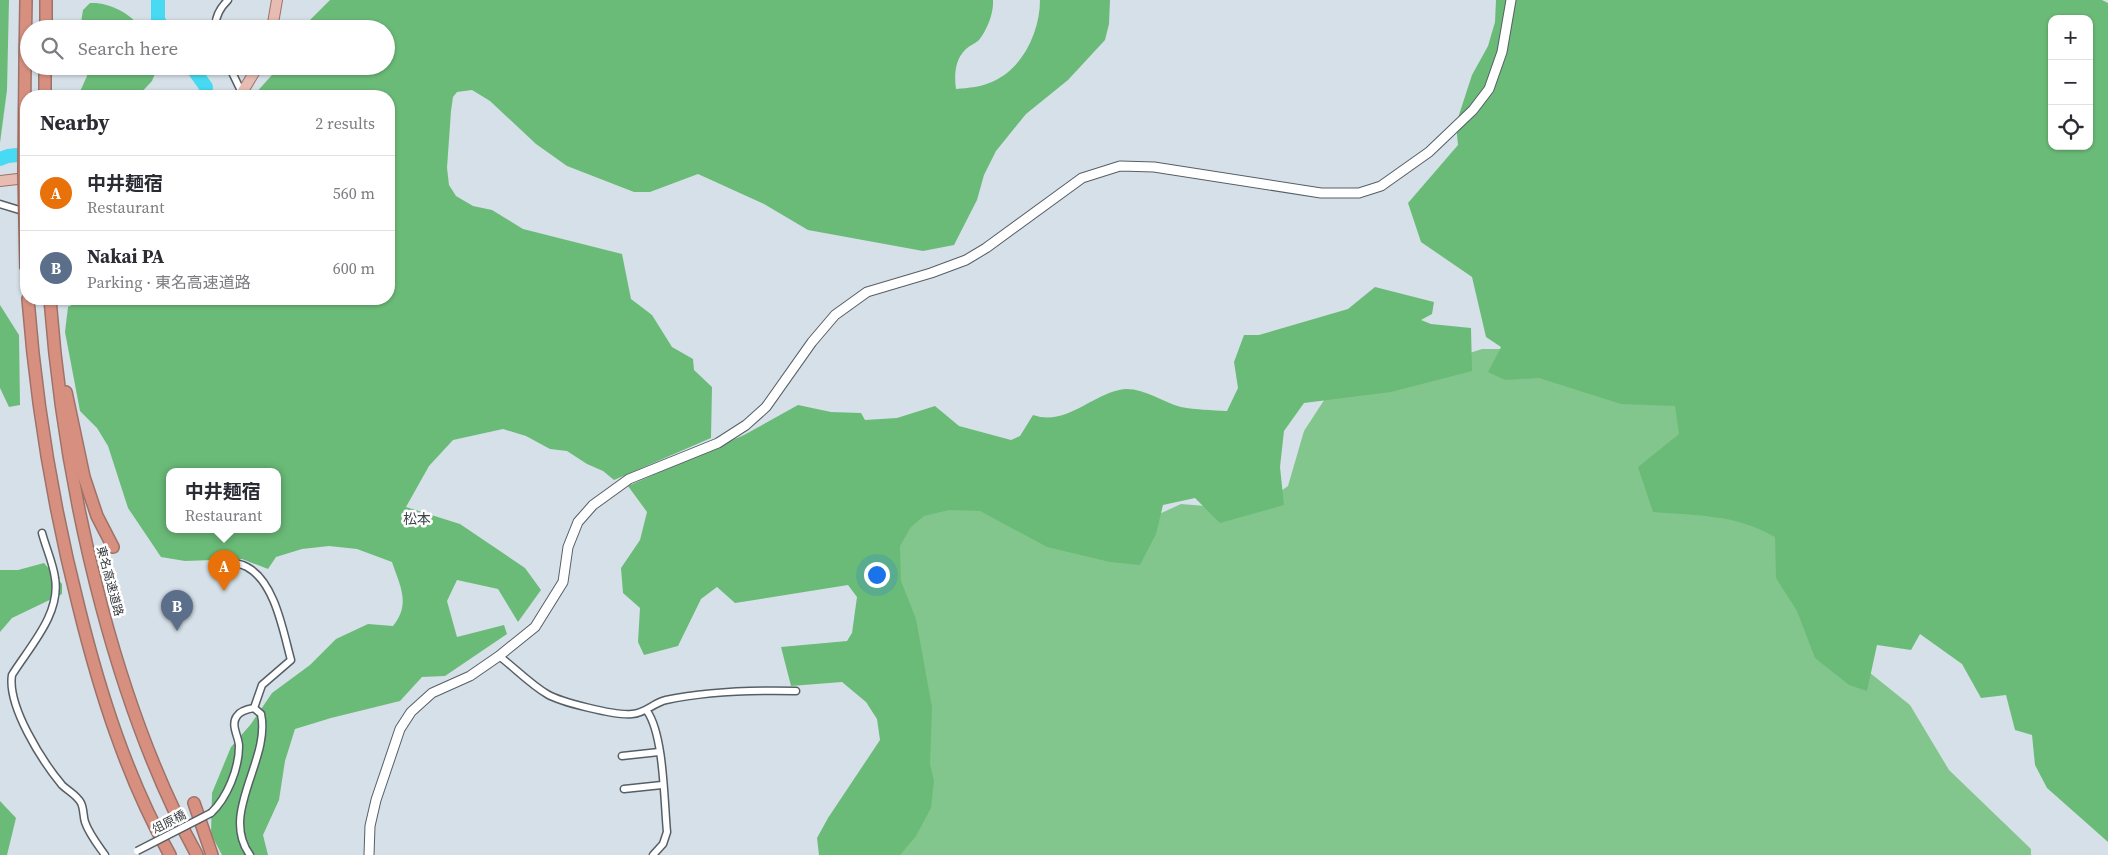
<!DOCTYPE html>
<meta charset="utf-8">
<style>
:root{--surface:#fff;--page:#f7f7f7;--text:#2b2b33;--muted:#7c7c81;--line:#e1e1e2;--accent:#b45309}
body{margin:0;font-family:"Source Serif 4","Noto Sans JP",serif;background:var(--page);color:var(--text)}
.controls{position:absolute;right:15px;top:15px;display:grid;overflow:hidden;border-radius:10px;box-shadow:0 1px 4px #0004}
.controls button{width:45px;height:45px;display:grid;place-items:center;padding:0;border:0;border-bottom:1px solid var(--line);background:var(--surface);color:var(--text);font:25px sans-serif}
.you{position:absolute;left:876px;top:574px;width:18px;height:18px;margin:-12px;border:4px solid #fff;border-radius:50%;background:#1a73e8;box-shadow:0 0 0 8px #1a73e833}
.badge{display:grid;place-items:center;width:32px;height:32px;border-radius:50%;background:var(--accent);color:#fff;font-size:16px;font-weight:700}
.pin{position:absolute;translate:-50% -41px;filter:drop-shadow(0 1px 2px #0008)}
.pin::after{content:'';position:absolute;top:26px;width:18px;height:15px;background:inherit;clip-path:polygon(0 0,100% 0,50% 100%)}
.popup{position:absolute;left:166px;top:468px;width:115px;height:65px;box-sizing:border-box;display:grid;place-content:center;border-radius:10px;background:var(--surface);filter:drop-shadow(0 1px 4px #0005);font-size:16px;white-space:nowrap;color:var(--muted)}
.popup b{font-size:19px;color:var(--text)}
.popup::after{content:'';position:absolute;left:50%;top:100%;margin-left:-10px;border:10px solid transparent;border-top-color:var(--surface)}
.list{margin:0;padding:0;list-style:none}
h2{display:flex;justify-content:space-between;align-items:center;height:65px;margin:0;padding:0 20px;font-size:21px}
h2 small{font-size:16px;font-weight:400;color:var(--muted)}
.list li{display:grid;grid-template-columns:32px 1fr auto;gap:15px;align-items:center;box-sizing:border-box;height:75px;padding:0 20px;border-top:1px solid var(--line)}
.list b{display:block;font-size:19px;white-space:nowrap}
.list p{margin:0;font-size:16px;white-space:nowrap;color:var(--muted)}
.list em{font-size:16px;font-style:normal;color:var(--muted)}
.icon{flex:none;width:28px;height:28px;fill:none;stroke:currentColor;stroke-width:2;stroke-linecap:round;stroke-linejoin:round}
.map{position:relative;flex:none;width:2108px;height:855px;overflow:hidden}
.search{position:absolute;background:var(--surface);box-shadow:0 1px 4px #0004;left:20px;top:20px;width:375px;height:55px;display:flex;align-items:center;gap:12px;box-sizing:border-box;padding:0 18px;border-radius:28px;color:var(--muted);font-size:19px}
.panel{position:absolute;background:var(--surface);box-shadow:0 1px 4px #0004;left:20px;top:90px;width:375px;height:215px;border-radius:20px}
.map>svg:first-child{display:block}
</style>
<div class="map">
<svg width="2108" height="855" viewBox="0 0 2108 855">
<rect width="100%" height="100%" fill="#d6e0e8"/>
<!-- green -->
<polygon fill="#83c68d" points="1482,349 1531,349 1659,384 1777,521 1844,652 1910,705 1949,770 2031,849 2031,855 878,855 884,546 922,491 1131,527 1181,504 1254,510 1288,486 1304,431 1330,391 1393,378"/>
<!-- forest -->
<g fill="#6bbb78" fill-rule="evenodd">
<polygon points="0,0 9,0 7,90 0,143"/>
<path d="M330,0H993C994,13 987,30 979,40C975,44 970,45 966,49C955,59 954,75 956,89C969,88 981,87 994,81C1023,68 1040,31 1040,0H1110L1109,24L1105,40L1068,80L1026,114L996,151L984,175L977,200L954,245L923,251L808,230L764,204L698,174L650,192H634L567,166L536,144L490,101L472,90L457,92L453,97L451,111L447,168L449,185L456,196L473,206L492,210L523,229L622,254L631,299L652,315L672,347L693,359L694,370L712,387L711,438L614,480L603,471L587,464L567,451L550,449L526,436L503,429L453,440L429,466L406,507L460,524L525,568L541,590L518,622L498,589L457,580L447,601L457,637L504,625L507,634L445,676L422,677L400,701L331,718L295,729L285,761L279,800L263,835L268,855H222L211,834L212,793L231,747L251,724L272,693L310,665L336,639L368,624L393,626C411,604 400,586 392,562L357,549L329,546L302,549L276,557L268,569L242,559L185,561L161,557L128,508L108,446L97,428L80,411L65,332L68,307L83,299H389V96H253L280,66H386V29H301ZM170,472H278V530H170Z"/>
<path d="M1496,0H2102L2108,3V842L2047,788L2035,765L2032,735L2015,730L2006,695L1981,698L1962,664L1920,634L1911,650L1877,645L1867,691L1849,685L1815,658L1797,611L1776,578L1775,537C1735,514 1699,516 1653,512L1638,467L1679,434L1675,406L1621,404L1539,378L1505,380L1488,372L1501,347L1486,337L1472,277L1421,242L1408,203L1458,145L1456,124L1472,75L1488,46L1495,22ZM2052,19H2089V146H2052Z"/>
<path d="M90,3C109,2 130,13 142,29H80L83,10Z"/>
<polygon points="86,66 158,66 152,81 138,96 78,96 87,76"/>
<path d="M1375,287L1434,302L1432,314L1421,320L1431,324L1471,328L1472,371L1391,392L1304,403L1284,431L1280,467L1284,505L1220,523L1195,498L1163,505L1156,534L1140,565L1110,562L1047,547L980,511L949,510L924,516L911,527L900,546L901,581L916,619L932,707L930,764L934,781L931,808L916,836L900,855H819L817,838L828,818L880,740L877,719L866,702L842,682L791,686L781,647L847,641L852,633L857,597L848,585L735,603L717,587L701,599L678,646L644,655L638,642L640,608L623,593L621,568L640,540L647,512L628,486L744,435L798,405L831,412L861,413L865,420L897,418L935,406L959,426L1011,440L1020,436L1033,415C1065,426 1089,397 1119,390C1140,385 1161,402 1181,407C1196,410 1212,410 1227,411L1238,388L1234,362L1244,335H1259L1348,309Z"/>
<polygon points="0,305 19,335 20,405 9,407 0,388"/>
<polygon points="44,563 62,584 62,594 12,618 0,632 0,570 18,570"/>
<polygon points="0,801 16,818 7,855 0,855"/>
</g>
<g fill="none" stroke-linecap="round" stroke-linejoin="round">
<!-- river -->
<g stroke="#47daf2" stroke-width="14">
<polyline points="158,0 158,20 164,29"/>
<polyline points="191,66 206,87 205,96"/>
<polyline points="0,159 8,156 26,154"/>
</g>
<defs>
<g id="street">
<path d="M216,29C214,17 220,8 228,0"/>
<polyline points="229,66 243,95"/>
<polyline points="0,204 26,212"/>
<path d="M42,533C46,548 53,563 55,578C61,614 30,646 12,675C7,706 42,761 62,785C68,791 77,795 81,803C84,809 83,816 85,822C89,834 98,845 105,855"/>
<path d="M217,560C226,561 238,562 247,567C275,582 283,631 291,660L262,685L254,708"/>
<path d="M499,656C515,668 530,684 547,694C560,702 616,716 632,714C646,713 653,703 666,700C709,691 752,690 796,691"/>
<path d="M647,711C664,735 664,801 667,832L663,844L653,855"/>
<polyline points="622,756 659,752"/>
<polyline points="624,789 662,785"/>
<path d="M211,813C227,798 239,769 239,746C239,737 230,725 237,716C240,711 248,709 254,708L261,714C271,760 219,813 250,855"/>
</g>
<polyline id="secondary" points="369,855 370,826 376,800 400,729 411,712 432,693 470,676 499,656 535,627 563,582 568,547 578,522 593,505 629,479 718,443 746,425 766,407 812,342 835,315 867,292 931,273 966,260 986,248 1082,178 1120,166 1154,167 1321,193 1359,193 1381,186 1429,152 1473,110 1489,89 1502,52 1511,0"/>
<g id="primary">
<polyline points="272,29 277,0"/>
<polyline points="240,96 258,66"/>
<polyline points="0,181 26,178"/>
</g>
<g id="highway">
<polyline points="46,29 46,0"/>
<polyline points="25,65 26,0"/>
<polyline points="45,96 45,66"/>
<path d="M28,299C36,403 53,506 79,608C100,693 127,778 170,855"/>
<path d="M50,299C58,404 75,507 102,608C125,694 154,777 197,855"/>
<polyline points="66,392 84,477 97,516 113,547"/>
<polyline points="194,803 212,855"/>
</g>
</defs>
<!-- street casing -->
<use href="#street" stroke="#565f66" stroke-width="9"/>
<!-- secondary casing -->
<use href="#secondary" stroke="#565f66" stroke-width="11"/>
<!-- primary casing -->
<use href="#primary" stroke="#9e7268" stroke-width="12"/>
<!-- highway casing -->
<use href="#highway" stroke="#9e7268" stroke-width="14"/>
<!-- street -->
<use href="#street" stroke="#fff" stroke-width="6"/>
<!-- secondary -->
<use href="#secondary" stroke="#fff" stroke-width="9"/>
<!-- primary -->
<use href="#primary" stroke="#e7bcb3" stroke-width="10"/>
<!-- highway -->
<use href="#highway" stroke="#d79080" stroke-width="11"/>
<defs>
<polyline id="street-bridge" points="137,851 211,813"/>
<polyline id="highway-bridge" points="25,65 24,173 26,269"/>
</defs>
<!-- street-bridge casing -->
<use href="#street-bridge" stroke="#565f66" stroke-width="9" stroke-linecap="butt"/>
<!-- highway-bridge casing -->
<use href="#highway-bridge" stroke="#9e7268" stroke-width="14" stroke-linecap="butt"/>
<!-- street-bridge -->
<use href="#street-bridge" stroke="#fff" stroke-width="6"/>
<!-- highway-bridge -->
<use href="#highway-bridge" stroke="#d79080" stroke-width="11"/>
</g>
<g text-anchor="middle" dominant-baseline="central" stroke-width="5" stroke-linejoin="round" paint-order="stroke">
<!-- street labels -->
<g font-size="12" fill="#35393c" stroke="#fff">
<text transform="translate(110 581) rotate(75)">東名高速道路</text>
<text transform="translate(169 822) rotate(-27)">俎原橋</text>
</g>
<!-- neighbourhood labels -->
<g font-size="14" fill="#3c444b" stroke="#fff">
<text x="417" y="519">松本</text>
</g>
</g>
</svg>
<div class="controls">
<button>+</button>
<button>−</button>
<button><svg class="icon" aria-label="locate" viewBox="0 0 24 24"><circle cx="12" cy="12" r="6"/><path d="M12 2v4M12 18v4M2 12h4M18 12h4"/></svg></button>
</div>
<div class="you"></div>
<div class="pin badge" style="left:224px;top:591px;background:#e8710a">A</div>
<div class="popup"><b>中井麺宿</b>Restaurant</div>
<div class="pin badge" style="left:177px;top:631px;background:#5c6f8a">B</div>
<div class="search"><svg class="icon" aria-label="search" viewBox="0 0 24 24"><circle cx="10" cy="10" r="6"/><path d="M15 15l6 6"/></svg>Search here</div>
<section class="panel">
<h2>Nearby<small>2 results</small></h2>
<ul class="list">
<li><span class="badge" style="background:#e8710a">A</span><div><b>中井麺宿</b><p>Restaurant</p></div><em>560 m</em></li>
<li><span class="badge" style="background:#5c6f8a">B</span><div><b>Nakai PA</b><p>Parking · 東名高速道路</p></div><em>600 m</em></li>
</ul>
</section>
</div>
